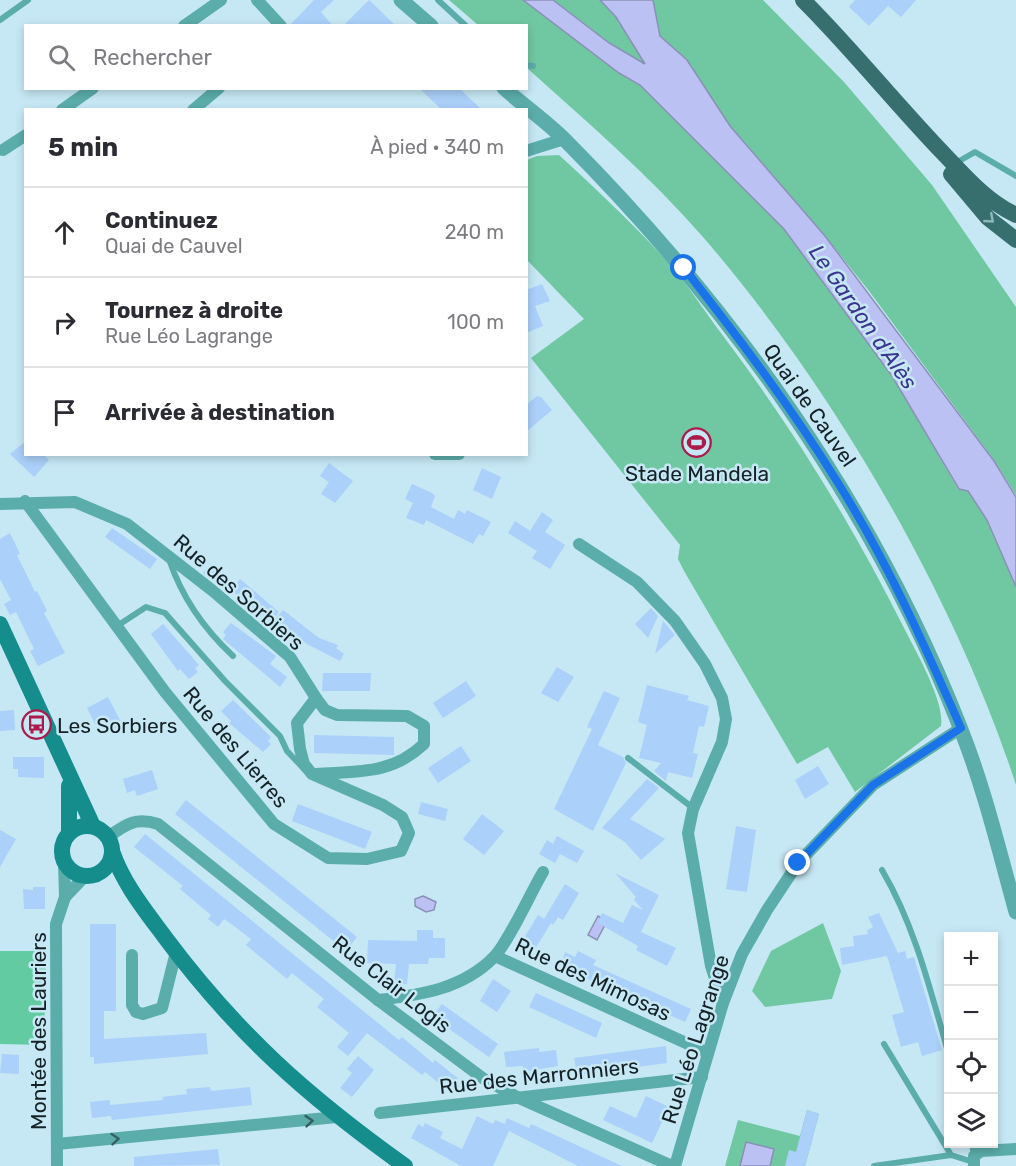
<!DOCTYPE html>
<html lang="fr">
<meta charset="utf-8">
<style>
:root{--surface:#fff;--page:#f2f2f3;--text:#2b2b33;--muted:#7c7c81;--line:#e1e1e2}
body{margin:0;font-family:Rubik,sans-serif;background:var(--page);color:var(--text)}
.controls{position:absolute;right:18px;bottom:18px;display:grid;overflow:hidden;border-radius:0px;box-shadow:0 3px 9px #0003}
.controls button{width:54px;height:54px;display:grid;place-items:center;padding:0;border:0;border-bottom:2px solid var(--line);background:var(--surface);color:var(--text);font:30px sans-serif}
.stop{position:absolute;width:18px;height:18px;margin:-14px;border:4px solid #1a73e8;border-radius:50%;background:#fff}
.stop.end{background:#1a73e8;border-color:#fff;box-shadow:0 2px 6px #0008}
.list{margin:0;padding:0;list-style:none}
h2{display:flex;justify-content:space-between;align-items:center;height:78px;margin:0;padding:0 24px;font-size:26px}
h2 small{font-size:20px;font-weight:400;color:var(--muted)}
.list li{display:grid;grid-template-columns:39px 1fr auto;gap:18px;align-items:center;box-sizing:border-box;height:90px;padding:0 24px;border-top:2px solid var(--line)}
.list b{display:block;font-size:22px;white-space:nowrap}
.list p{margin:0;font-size:20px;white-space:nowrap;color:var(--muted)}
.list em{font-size:20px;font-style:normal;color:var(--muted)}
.icon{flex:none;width:33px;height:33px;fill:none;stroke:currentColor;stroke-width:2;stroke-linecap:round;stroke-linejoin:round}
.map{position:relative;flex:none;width:1016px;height:1166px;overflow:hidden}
.search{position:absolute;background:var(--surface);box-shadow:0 3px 9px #0003;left:24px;top:24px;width:504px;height:66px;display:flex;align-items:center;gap:15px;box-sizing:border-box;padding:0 21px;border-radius:0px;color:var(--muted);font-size:22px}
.panel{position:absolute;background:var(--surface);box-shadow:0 3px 9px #0003;left:24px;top:108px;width:504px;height:348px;border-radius:0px}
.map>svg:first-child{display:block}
</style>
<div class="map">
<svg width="1016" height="1166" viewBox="0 0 1016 1166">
<rect width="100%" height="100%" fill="#c6e8f4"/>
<!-- green -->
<g fill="#70c8a2">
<path d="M449,0H523L619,73L640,85L784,229L892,376L958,489L968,491L987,520L1016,586V785C955,597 833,387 703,237C649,175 587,122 527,68L526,26L478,25Z"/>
<polygon points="553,0 600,0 616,17 647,65 609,43"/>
<polygon points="653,0 763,0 844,82 932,185 1016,307 1016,495 994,460 869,291 825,236 730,126 687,60 660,36"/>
<path d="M559,155C596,189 632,223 666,260C686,282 703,309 721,333C791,426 851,522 903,626C915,650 945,701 941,726L855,792L828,747L797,764L684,571L678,559L680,545L531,358L584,319L527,260V160L537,156Z"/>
<polygon points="823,923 841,971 832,999 765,1007 752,991 771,951"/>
<polygon points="807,1110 819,1114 805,1166 725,1166 738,1120 800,1136"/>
</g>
<!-- forest -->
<polygon fill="#62cba1" points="0,951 46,951 44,1045 0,1044"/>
<!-- water -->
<g fill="#bcc1f3" stroke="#8a91b6" stroke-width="1.5">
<polygon points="523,0 553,0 609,43 645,64 616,17 600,0 653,0 660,36 687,60 730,126 825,236 994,461 1016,497 1016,587 987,520 968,491 959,489 892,376 784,229 640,85 619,73"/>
<polygon points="423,896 436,902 434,910 426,912 415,906 415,899"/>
<polygon points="598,916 607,921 597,940 588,935"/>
<polygon points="746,1142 774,1149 770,1166 740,1166"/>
</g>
<!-- building -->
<g fill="#abd0f9">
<polygon points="314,0 334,0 321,12 333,26 289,26"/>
<polygon points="369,0 396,26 343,26"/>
<polygon points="855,0 916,0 901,17 888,6 869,26 849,7"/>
<polygon points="419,88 459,88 482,110 442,110"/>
<polygon points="542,284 550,301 535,306 543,326 526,333 526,287 529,289"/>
<polygon points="537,396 541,397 552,410 526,432 526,405"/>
<polygon points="26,441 26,454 43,454 49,460 34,477 10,454"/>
<polygon points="329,463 353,481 335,503 321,494 329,482 320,476"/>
<polygon points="482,468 501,477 492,499 473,490"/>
<polygon points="412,484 432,493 435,496 431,507 454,519 458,510 465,514 467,510 491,522 483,536 479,534 473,544 426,520 424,525 406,518 413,503 405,499"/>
<polygon points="542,512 553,520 545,532 565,545 550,569 532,558 537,551 508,533 515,521 530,531"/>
<polygon points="112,528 157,559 150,569 105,537"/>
<polygon points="10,533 20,554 17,555 35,592 37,591 47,611 44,613 65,653 38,666 30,651 34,649 16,612 10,615 4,604 11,600 0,579 0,539"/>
<polygon points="210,564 219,571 212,580 203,573"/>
<polygon points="240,579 279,612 271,622 231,590"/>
<polygon points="651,608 658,616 648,638 635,624"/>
<polygon points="283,610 319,638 338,645 336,648 344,654 340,661 307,644 275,619"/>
<polygon points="663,621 675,635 655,654"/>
<polygon points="231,623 276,656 270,664 287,677 280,687 223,639 226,635 223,632"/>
<polygon points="163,624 199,665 195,668 198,672 189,679 180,669 178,671 151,634"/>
<polygon points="557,667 574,677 558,702 541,693"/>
<polygon points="323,673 371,673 370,691 322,691"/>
<polygon points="466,681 476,696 443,718 433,703"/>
<polygon points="647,685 689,696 687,700 709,706 704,727 699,726 693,753 698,754 692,778 668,772 666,781 654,771 661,763 639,758 647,725 638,722"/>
<polygon points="604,691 620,698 598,745 623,757 626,763 593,831 554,809 592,729 587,727"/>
<polygon points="108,697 122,724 101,735 87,708"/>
<polygon points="233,700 271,737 268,741 271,744 263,752 229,723 231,721 221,711"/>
<polygon points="14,710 15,730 0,731 0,711"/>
<polygon points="314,735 394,737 394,755 314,753"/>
<polygon points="461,746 471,761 438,783 428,768"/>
<polygon points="13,757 44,757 44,778 18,777 18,769 13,769"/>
<polygon points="818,766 829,784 805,799 795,780"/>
<polygon points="152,770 158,789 137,796 135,790 127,793 123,779"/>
<polygon points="647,779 659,788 630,819 665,839 641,860 625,842 602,828"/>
<polygon points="186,800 357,937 346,951 175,814"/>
<polygon points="421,802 448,809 445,821 418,814"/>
<polygon points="298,804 372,832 365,849 292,821"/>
<polygon points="482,814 504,831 484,855 463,839"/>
<polygon points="736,826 756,830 747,892 726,889"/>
<polygon points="0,830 16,839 0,867"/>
<polygon points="145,834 399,1040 402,1037 433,1063 435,1060 451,1073 458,1078 453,1084 447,1086 443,1083 441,1085 425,1072 422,1075 367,1033 348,1056 337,1047 349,1033 317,1007 324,999 292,973 287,979 246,945 251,939 230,923 224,919 218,927 208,919 211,915 180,889 183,886 134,847"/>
<polygon points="557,836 584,851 577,863 560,854 555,863 539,854 547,840 553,844"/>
<polygon points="615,873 659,895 641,932 676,948 667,966 636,950 638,946 598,923 602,913 623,923 632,905 643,910 634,900 636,897"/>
<polygon points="565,884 579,893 563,920 558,917 553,925 551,923 532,954 519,946 538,915 549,922 544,919"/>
<polygon points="33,887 45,887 45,909 24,909 23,889 33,890"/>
<polygon points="879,913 898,953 905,951 907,959 914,957 942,1050 922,1056 918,1042 901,1047 892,1015 904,1012 887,956 842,965 840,948 854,946 853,936 868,934 867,930 873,927 868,917"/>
<polygon points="90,924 116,924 116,1011 104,1011 104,1039 206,1033 208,1054 94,1064 94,1057 90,1057"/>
<polygon points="417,930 433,930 433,938 445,938 445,958 429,958 428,964 409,964 407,984 394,984 396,964 367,963 368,940 417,941"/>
<polygon points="578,951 596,960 593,965 691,1009 685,1022 561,967 565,952 575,957"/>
<polygon points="493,979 511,991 497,1012 480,1001"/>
<polygon points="536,993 602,1023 596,1038 529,1007"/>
<polygon points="442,1004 498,1044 489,1057 432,1017"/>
<polygon points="666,1046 667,1063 577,1075 574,1058"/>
<polygon points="539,1048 539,1052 556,1050 558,1066 523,1072 523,1066 506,1067 504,1052"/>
<polygon points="2,1054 19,1055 19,1074 0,1073"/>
<polygon points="358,1056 374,1070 352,1097 340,1088 352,1073 347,1069"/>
<polygon points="210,1087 211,1091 250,1087 252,1105 112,1120 111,1116 92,1118 90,1102 110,1100 110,1105 163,1100 162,1097 187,1094 186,1089"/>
<polygon points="646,1096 669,1107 652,1143 603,1120 610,1106 636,1118"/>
<polygon points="807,1110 819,1114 805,1166 785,1166 789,1150 796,1152"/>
<polygon points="477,1116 493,1124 495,1120 505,1124 507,1118 529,1128 531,1124 622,1166 578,1166 509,1131 493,1166 461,1166 411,1138 418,1124 423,1127 425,1123 443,1132 440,1138 462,1149"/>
<polygon points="218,1149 220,1165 134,1166 134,1157"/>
</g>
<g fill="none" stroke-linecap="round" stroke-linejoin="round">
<!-- service -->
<g stroke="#5badab" stroke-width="6">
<polyline points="438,0 466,26"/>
<polyline points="0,20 28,0"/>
<polyline points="526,65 533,66"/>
<polyline points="954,164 975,152 1016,176"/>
<path d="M169,559C182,598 204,629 233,656"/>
<polyline points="117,626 146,607 165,613 225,681 280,736 287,751 305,770"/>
<polyline points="628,758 693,808"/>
<path d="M882,870C915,926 930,989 948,1052"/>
<polyline points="884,1044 951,1155"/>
<polyline points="972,1144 974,1155"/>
<polyline points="874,1166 951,1155 973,1162"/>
</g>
<!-- minor -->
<g stroke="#5badab" stroke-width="12">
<polyline points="257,0 281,26"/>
<polyline points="184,26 221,0"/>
<polyline points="62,110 93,88"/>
<polyline points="193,110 219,88"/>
<polyline points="3,150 26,135"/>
<polyline points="526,151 564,139"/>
<polyline points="435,454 459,454"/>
<polyline points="0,504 75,502 127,524 213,591 290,657 316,698 297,723 300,749 304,764 312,774 383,805 402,817 409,833 401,851 367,859 328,858 274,824 165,692 25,501"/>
<polyline points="579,544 637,582 675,621 705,664 722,698 726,719 722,742 693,809 688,833 711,966 723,1003"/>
<path d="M316,698L325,710L337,715L407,716L424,726V744C391,775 358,771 316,774"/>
<path d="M108,837C126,824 136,817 158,824L378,1000L484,1079L519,1098L672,1166"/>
<polyline points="65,897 86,875"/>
<polyline points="132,955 132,1005 136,1012 143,1014 162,1008 176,952"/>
<polyline points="495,956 708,1053"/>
<path d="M378,1000C420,995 463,989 494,957C508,943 531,892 543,872"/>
<polyline points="380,1113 702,1077"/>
<polyline points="57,1144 337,1117"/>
<polyline points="57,1166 56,924 65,897 64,861"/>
<polyline points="675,1166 723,1003 742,954 767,910 798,863 873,785 961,728"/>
<polyline points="974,1166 974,1156 981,1151 1016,1149"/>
</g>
<!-- tertiary -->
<g stroke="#5badab" stroke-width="15">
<polyline points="401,0 431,26"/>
<path d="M504,88C524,106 546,121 565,140C732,308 873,505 960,727C984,787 999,850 1016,912"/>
</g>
<!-- secondary -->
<g stroke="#148d8c" stroke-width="16">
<polyline points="0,624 93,826"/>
<polyline points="69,786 69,832"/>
<circle cx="87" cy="851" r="25"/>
<path d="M112,851C123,883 144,909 164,936C237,1034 307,1096 405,1166"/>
</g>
<!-- primary -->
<g stroke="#366f6e" stroke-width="16">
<path d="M803,0C852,49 895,103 943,153C965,176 986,201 1016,215"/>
<polyline points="951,174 988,218 1016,240"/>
</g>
</g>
<!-- one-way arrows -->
<defs><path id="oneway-chevron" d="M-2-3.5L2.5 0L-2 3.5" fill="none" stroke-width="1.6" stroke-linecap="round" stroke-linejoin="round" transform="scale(1.5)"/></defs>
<use stroke="#8cb8be" href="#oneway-chevron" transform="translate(990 219) rotate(41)"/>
<g stroke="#346062">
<use href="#oneway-chevron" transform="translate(309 1121) rotate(-5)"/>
<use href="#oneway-chevron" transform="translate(115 1139) rotate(-5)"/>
</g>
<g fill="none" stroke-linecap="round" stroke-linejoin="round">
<!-- route -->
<path stroke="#1a73e8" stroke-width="8" d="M684,268C738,337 792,408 838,483C887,561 924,644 961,728L873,785L798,863"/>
</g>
<!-- icons -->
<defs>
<symbol id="stadium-ring" viewBox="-11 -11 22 22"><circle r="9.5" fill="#c6e8f4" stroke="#ac1a4c" stroke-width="1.5"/><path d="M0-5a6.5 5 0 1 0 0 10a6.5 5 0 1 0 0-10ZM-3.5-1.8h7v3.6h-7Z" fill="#ac1a4c"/></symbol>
<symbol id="bus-ring" viewBox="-11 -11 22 22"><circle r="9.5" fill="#c6e8f4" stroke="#ac1a4c" stroke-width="1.5"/><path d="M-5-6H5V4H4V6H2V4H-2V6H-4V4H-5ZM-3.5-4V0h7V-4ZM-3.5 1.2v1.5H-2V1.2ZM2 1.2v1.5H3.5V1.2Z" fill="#ac1a4c"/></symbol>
</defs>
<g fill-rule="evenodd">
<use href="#stadium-ring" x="680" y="426" width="33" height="33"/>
<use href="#bus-ring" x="20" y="708" width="33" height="33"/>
</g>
<g text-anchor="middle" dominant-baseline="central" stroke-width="5" stroke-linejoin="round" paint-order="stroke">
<!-- street labels -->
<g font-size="21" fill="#142126" stroke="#c6e8f4">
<text transform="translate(810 405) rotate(55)">Quai de Cauvel</text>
<text transform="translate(239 592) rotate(41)">Rue des Sorbiers</text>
<text transform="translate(236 747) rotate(50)">Rue des Lierres</text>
<text transform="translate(593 979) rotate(25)">Rue des Mimosas</text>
<text transform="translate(392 984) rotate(38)">Rue Clair Logis</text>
<text transform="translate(38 1031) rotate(-90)">Montée des Lauriers</text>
<text transform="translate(695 1039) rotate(-72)">Rue Léo Lagrange</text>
<text transform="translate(539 1076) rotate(-6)">Rue des Marronniers</text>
</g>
<!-- poi labels -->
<g font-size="21" fill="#142126" stroke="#c6e8f4">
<text x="697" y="473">Stade Mandela</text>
<text x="57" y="725" text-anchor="start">Les Sorbiers</text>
</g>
<!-- water labels -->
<g font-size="22" font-style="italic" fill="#3c3491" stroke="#c6e8f4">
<text transform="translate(863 317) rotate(55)">Le Gardon d'Alès</text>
</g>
</g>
</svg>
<div class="controls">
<button>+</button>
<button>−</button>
<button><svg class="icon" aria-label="locate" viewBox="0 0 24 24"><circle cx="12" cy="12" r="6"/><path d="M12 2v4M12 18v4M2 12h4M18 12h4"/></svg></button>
<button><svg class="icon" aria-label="layers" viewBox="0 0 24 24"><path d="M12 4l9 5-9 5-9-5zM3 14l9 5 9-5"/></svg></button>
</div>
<div class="stop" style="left:684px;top:268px"></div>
<div class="stop end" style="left:798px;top:863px"></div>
<div class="search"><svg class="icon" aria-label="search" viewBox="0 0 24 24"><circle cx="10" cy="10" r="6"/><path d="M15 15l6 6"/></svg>Rechercher</div>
<section class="panel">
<h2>5 min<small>À pied · 340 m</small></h2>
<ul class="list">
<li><svg class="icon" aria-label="ahead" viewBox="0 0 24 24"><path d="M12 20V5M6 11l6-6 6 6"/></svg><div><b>Continuez</b><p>Quai de Cauvel</p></div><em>240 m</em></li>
<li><svg class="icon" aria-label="right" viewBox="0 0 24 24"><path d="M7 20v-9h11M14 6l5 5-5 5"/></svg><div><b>Tournez à droite</b><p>Rue Léo Lagrange</p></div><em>100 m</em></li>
<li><svg class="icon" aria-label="arrive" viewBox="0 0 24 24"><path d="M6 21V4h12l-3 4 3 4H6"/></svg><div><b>Arrivée à destination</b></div></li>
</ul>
</section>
</div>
